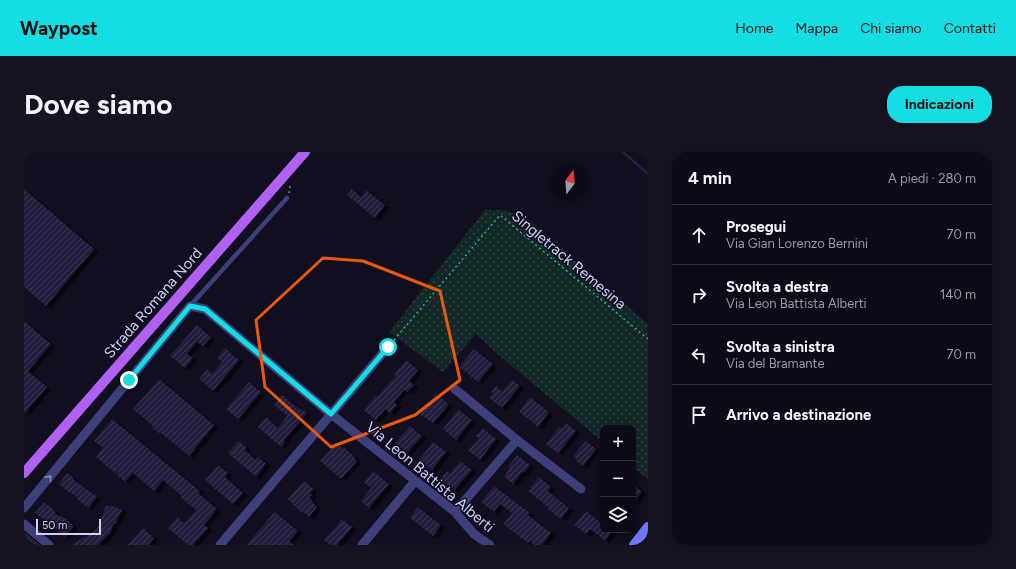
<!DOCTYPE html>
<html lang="it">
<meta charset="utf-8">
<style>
:root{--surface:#0c0a17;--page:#151320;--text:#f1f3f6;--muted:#9a9aa1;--line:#2c2b36;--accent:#14dee3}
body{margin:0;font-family:Figtree,sans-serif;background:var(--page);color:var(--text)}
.controls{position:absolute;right:12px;bottom:12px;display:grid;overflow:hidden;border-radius:8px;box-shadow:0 2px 6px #0003}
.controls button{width:36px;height:36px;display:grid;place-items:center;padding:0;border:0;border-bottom:1px solid var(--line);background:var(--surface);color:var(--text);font:20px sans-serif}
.compass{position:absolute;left:528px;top:12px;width:36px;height:36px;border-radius:50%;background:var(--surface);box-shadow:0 2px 6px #0003;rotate:16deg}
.scale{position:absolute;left:12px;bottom:10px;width:65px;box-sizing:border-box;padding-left:4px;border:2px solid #d2d0fb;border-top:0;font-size:11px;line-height:14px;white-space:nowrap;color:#d2d0fb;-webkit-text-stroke:3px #100e1f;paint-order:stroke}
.stop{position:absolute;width:12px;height:12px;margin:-9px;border:3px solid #14dee3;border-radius:50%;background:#fff}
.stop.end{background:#14dee3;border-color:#fff;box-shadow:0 1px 4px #0008}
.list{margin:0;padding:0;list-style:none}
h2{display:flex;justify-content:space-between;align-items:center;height:52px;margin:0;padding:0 16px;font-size:17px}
h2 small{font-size:13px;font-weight:400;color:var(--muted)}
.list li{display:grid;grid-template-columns:26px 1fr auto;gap:12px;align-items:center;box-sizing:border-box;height:60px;padding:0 16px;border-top:1px solid var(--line)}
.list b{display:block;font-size:15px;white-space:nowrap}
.list p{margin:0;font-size:13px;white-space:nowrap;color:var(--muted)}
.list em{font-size:13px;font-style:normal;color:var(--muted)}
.icon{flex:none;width:22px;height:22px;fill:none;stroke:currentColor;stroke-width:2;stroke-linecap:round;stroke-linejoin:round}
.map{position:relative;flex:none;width:624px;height:393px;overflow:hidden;border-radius:16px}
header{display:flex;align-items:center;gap:24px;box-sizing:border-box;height:56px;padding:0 20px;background:var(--accent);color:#111}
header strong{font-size:19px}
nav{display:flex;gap:22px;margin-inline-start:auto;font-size:14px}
.intro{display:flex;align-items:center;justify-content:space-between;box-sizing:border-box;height:96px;padding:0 24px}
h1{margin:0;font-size:28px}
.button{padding:10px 18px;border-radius:16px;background:var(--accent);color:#111;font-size:14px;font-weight:700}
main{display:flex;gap:24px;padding:0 24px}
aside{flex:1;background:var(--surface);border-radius:16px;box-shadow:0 2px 6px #0003}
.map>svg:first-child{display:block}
</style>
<header>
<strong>Waypost</strong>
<nav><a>Home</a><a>Mappa</a><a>Chi siamo</a><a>Contatti</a></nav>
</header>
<div class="intro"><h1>Dove siamo</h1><a class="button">Indicazioni</a></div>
<main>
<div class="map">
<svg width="624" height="393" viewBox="0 0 624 393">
<defs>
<pattern id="grass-dots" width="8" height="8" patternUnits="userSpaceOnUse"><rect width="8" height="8" fill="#122826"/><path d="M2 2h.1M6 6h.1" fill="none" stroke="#344646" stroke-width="1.8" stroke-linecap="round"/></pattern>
<pattern id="building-hatch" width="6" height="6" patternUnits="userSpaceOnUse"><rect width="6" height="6" fill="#201c3e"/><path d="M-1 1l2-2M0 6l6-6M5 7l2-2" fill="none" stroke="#403c5b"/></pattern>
<filter id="shadow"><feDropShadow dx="4.5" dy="2.5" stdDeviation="0" flood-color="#0009"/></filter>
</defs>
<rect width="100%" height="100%" fill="#100e1f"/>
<!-- grass -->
<polygon fill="url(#grass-dots)" points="461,58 481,58 504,67 624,172 624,327 609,315 609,276 579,276 579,290 478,206 452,182 419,220 365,180"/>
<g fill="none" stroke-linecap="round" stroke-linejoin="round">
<!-- stream -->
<polyline stroke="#122944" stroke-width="2.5" points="599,0 624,22"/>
</g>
<!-- building -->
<g fill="url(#building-hatch)" filter="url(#shadow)">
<polygon points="0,37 70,97 22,154 0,135"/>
<polygon points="328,37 337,45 342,38 361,53 351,66 323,43"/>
<polygon points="0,169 27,192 4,219 23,235 0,262"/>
<polygon points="173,173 187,185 179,194 173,190 163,202 169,206 161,216 146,204"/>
<polygon points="201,196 215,208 189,239 175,227 183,218 188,222 198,210 193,206"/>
<polygon points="450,197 469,212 454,230 435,215"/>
<polygon points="382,208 394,218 385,229 390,233 383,240 380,238 370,250 373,253 366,261 361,257 352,268 340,258 352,243 353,245 372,223 370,222"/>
<polygon points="135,227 190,273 165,304 137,281 136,282 128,276 129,274 109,257"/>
<polygon points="488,228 496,234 478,256 465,246 469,241 467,240 472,234 478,239"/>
<polygon points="225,230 237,240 214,267 202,257"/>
<polygon points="412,242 425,252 409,271 396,262"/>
<polygon points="258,243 276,258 277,257 283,261 260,288 261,289 257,295 234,275 242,265 254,276 263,264 250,253"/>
<polygon points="506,245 525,260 514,275 495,260"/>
<polygon points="434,257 448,268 432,288 419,277"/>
<polygon points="88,267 176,339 174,341 193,357 180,373 184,376 169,393 164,393 144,376 153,365 160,371 172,358 157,346 158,344 139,328 130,339 109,321 101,330 93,323 95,317 92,322 72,305 79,296 70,289"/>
<polygon points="542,271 552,279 534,301 522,292 536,274 538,276"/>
<polygon points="386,274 398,284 383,301 371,291"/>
<polygon points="459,276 472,287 456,308 444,298 455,286 452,284"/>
<polygon points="215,289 223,296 221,298 232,308 234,305 242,312 232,325 204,301"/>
<polygon points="562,289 572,297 559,314 552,309 553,308 549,304"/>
<polygon points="409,290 422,300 408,318 395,308"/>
<polygon points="312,291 318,296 320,295 331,305 330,306 333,309 317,327 296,309"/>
<polygon points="493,303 506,313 500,321 498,320 489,332 480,325 486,316 484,315"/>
<polygon points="436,309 448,318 430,338 417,327 423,319 426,321"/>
<polygon points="194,313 204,321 201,325 219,341 209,352 181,328"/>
<polygon points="349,319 365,332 345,356 337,349 347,336 340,330"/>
<polygon points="43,321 50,326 49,327 73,345 64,356 55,349 52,344 43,339 35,332"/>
<polygon points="515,325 527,335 524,339 545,356 537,367 524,357 525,356 504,339"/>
<polygon points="280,329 290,337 286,341 288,343 285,345 288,348 287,349 290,351 290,352 293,355 285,365 279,360 278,361 264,347"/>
<polygon points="609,332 618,340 609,351"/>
<polygon points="470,334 506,361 504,363 527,381 518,393 510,393 506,389 504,391 479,372 488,361 476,352 470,360 457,350"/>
<polygon points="20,350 29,357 33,363 42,367 50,374 41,385 34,380 35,379 11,361"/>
<polygon points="82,353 85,354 86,353 98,358 91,372 89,372 87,380 74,393 48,393 73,377"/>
<polygon points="394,355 417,373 409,384 386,366"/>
<polygon points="562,359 579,372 579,378 589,378 581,389 566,377 562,382 550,373"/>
<polygon points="251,360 274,379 265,389 270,393 222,393"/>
<polygon points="318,367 328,375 313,393 306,393 300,388"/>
<polygon points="119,376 130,386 124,393 104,393"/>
<polygon points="0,380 16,393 0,393"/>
</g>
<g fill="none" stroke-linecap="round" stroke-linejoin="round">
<!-- path -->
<g stroke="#38a798" stroke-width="1.5" stroke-dasharray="2 3" stroke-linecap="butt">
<polyline points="265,41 266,34 265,33"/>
<polyline points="370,188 476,63 624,187"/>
</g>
<!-- lane -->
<polyline stroke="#3d3f7a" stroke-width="4.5" points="166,154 263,46"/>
<!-- street -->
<g stroke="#3d3f7a" stroke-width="9">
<polyline points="431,237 493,288 557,337"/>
<polyline points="0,356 166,154 181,157 307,262 431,360 450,382 466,393"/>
<polyline points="431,360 493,288"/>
<polyline points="0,372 25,393"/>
<polyline points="196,393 364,195"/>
<polyline points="338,393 391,329"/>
</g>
<!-- secondary -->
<polyline stroke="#6f76f3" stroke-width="10" points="610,393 624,375"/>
<!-- primary -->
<polyline stroke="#b161f1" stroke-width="10" points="0,321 281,0"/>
</g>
<!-- one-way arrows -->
<defs><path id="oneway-chevron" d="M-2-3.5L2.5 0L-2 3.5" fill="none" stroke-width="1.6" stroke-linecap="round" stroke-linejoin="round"/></defs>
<use stroke="#8888ba" href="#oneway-chevron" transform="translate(25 326) rotate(-51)"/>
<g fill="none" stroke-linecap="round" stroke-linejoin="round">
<!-- route -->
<polyline stroke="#14dee3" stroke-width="5" points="105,228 166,154 181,157 307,262 364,195"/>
</g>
<!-- marked area -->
<path fill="none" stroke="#e8590c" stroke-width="3" stroke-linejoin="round" d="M299,106L339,109L416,139L436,228L391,263L307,295L241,235L232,168Z"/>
<g text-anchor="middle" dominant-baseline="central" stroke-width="3" stroke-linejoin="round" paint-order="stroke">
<!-- street labels -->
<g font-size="15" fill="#d2d0fb" stroke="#100e1f">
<text transform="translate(545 108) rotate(40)">Singletrack Remesina</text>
<text transform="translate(129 151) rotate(-49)">Strada Romana Nord</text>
<text transform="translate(406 325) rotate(40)">Via Leon Battista Alberti</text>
</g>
</g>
</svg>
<div class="controls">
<button>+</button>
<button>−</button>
<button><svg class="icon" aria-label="layers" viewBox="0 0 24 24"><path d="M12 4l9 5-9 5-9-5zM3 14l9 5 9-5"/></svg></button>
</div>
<svg class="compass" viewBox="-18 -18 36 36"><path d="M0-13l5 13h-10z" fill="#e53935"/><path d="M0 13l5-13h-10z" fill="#9a9aa1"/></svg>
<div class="scale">50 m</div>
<div class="stop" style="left:364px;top:195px"></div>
<div class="stop end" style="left:105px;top:228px"></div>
</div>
<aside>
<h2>4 min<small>A piedi · 280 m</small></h2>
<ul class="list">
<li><svg class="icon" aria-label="ahead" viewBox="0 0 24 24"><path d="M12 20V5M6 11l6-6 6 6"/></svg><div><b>Prosegui</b><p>Via Gian Lorenzo Bernini</p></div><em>70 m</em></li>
<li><svg class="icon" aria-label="right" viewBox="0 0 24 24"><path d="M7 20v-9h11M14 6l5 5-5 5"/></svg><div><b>Svolta a destra</b><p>Via Leon Battista Alberti</p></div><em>140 m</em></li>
<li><svg class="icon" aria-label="left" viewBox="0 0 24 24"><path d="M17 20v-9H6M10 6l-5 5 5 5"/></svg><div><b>Svolta a sinistra</b><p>Via del Bramante</p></div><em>70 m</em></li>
<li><svg class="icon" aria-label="arrive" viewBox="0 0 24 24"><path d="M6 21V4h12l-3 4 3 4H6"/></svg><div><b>Arrivo a destinazione</b></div></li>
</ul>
</aside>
</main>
